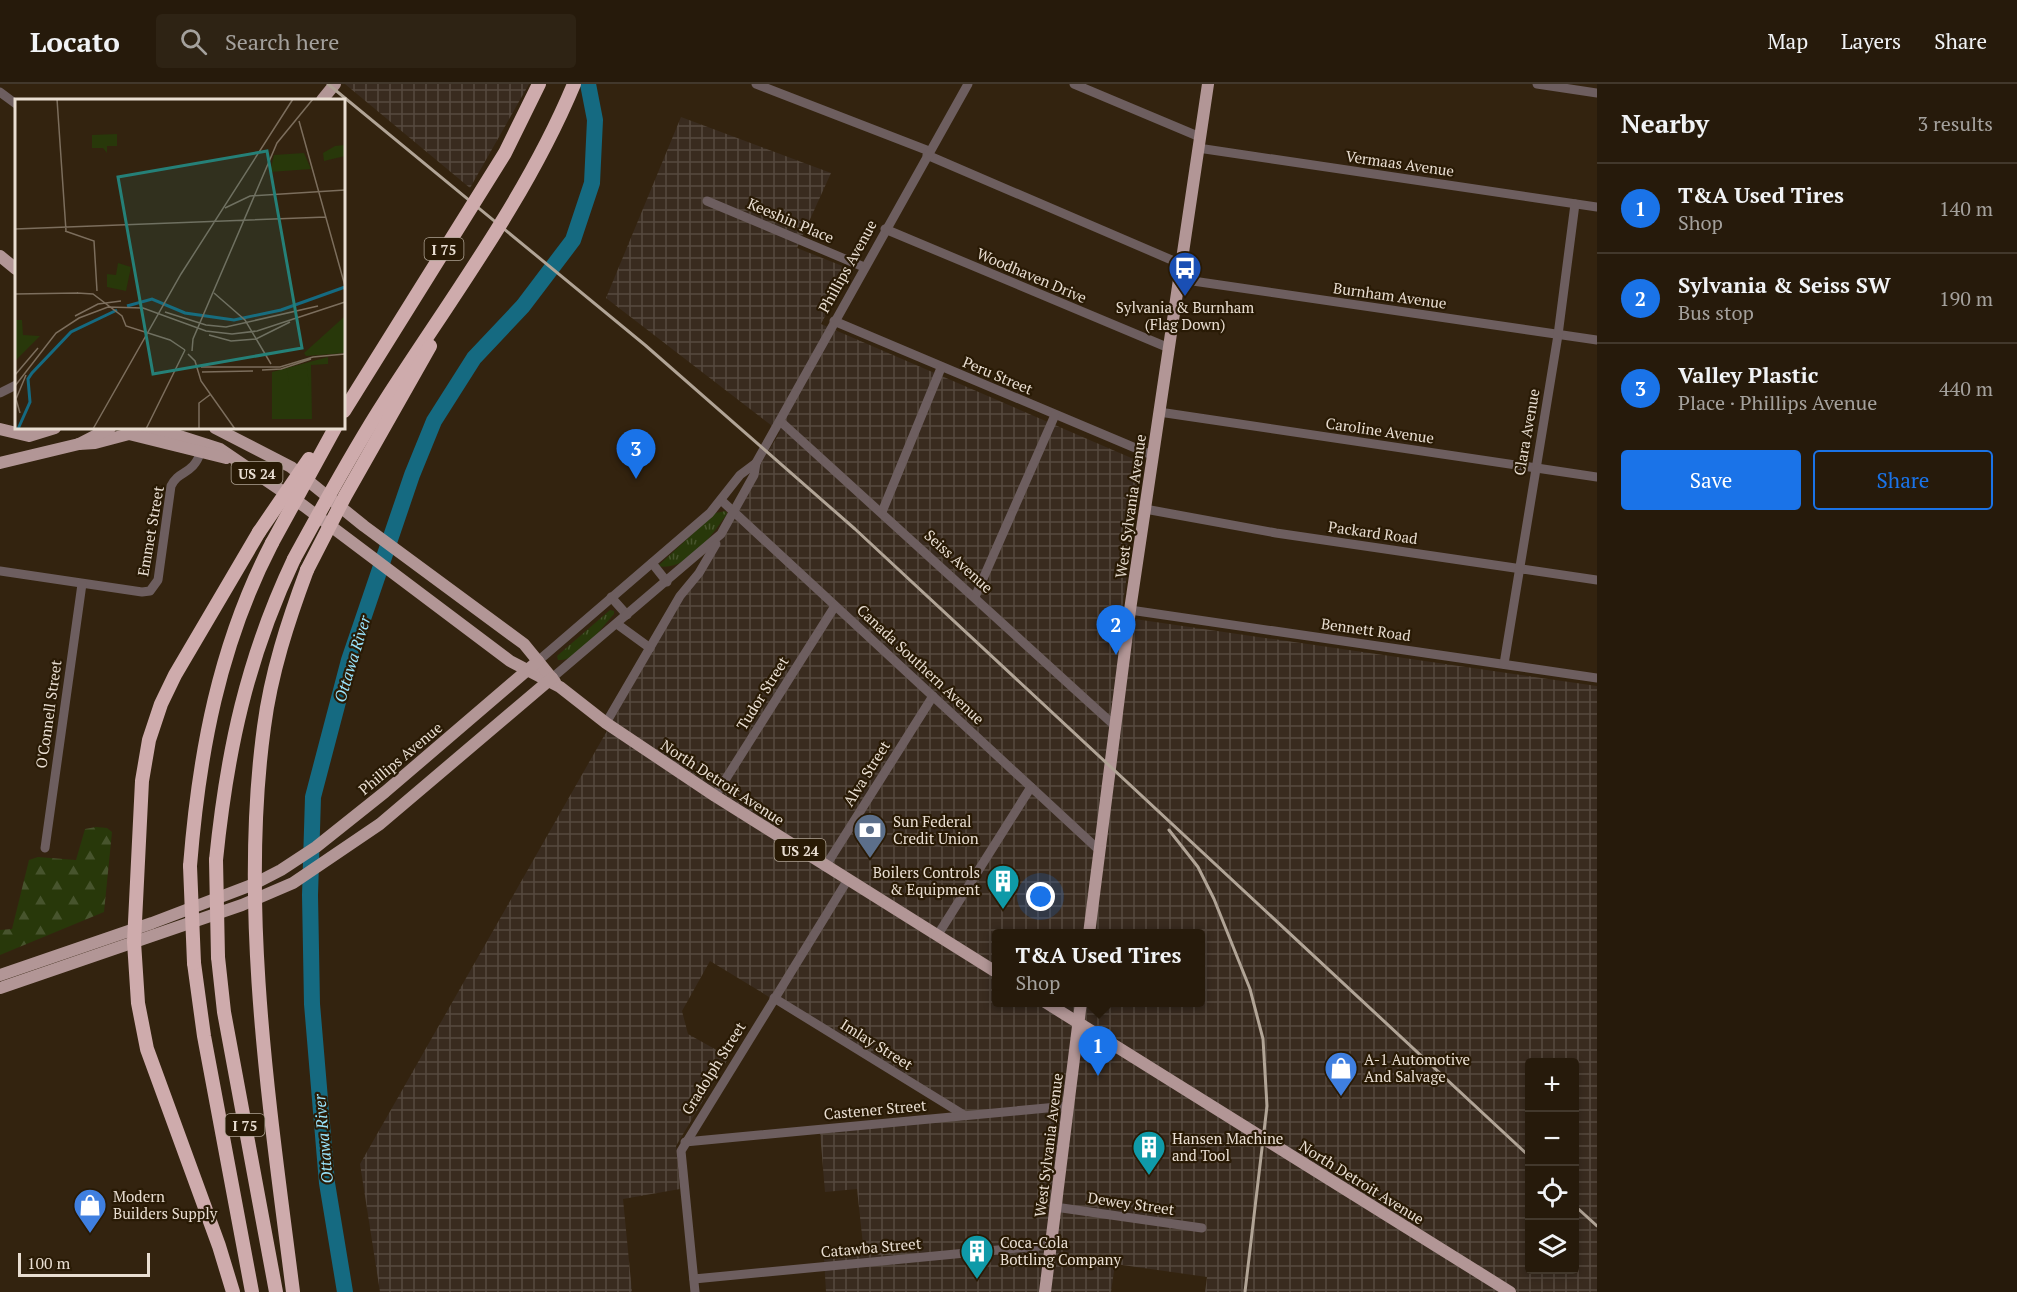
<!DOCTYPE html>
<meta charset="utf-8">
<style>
:root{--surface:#261a0b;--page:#2e2314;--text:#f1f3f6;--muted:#a4a19d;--line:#42382c;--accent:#1a73e8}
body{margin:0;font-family:"PT Serif",serif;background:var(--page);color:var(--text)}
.controls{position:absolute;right:18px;bottom:18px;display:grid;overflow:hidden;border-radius:6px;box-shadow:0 3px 9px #0003}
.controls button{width:54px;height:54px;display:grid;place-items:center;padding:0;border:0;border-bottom:2px solid var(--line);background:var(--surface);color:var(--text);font:30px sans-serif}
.scale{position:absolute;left:18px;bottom:15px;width:132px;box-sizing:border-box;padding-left:6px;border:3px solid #e9ded2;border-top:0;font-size:16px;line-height:21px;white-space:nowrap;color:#e9ded2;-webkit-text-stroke:4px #291a05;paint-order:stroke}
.you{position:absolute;left:1041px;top:813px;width:21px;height:21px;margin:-15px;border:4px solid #fff;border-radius:50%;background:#1a73e8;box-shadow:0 0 0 9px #1a73e833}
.badge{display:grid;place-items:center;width:39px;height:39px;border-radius:50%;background:var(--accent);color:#fff;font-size:20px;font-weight:700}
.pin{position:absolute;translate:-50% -50px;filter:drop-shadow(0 2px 3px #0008)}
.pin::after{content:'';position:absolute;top:32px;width:21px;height:18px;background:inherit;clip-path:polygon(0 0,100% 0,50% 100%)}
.popup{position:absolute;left:992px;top:845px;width:213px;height:78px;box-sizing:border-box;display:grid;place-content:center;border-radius:6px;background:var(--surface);filter:drop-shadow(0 2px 4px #0005);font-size:20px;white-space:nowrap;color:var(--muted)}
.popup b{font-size:22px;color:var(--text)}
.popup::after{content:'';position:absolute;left:50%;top:100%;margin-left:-12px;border:12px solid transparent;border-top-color:var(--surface)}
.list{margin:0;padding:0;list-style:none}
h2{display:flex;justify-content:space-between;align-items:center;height:78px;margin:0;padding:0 24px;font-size:26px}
h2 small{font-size:20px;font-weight:400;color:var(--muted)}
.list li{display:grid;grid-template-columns:39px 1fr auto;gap:18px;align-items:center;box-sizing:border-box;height:90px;padding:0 24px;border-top:2px solid var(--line)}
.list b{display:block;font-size:22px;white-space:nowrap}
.list p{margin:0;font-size:20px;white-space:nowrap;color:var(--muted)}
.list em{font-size:20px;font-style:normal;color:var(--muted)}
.actions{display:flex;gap:12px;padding:18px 24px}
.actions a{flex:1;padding:14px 0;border:2px solid var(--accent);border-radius:6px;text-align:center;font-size:21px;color:var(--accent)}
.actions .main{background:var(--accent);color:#fff}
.icon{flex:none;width:33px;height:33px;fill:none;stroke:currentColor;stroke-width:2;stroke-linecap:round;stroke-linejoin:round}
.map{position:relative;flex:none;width:1597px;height:1208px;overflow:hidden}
header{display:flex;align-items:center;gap:36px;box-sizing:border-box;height:84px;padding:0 30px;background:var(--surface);border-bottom:2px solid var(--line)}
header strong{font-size:28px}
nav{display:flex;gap:33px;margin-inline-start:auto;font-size:21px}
.search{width:420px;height:54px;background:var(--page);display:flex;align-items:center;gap:15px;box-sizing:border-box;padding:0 21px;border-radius:6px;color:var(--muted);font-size:22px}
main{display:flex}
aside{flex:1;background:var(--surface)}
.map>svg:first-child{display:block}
</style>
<header>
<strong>Locato</strong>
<div class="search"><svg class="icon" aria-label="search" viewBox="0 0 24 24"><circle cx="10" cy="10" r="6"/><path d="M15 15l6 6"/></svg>Search here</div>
<nav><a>Map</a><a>Layers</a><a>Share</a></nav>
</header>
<main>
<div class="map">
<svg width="1597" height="1208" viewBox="0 0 1597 1208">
<defs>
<pattern id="industrial-grid" width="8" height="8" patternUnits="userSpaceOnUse" patternTransform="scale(1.5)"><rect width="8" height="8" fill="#392b1f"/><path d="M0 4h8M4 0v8" fill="none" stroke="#56493f"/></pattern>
<pattern id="grass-tufts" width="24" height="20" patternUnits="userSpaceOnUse" patternTransform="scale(1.5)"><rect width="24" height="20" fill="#28380a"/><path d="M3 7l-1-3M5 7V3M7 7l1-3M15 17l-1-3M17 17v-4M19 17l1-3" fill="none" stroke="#47542d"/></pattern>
<pattern id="forest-firs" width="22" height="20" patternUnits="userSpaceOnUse" patternTransform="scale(1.5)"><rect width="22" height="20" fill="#28380a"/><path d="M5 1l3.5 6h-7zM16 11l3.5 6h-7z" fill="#47542d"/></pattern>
</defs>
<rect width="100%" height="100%" fill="#33230f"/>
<!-- industrial -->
<g fill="url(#industrial-grid)" fill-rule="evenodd">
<polygon points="345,0 529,0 470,104"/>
<path d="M681,33L831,89L797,164L850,185L821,240L1143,379L1121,533L1597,602V1208H1205L1207,1193L1115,1180L1111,1208H826L824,1174L864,1170L857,1105L825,1108L820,1048L963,1031L710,877L682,927L688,950L729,973L676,1062L680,1105L623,1115L632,1208H380L360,1080L734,424L780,348L606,214ZM996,850H1200V918H996ZM1530,978H1574V1186H1530Z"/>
</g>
<!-- grass -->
<g fill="url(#grass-tufts)">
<path d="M726,427L727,430C712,451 687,488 658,482L715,429Z"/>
<path d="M610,526L614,527V530C601,544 578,578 558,576L557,572Z"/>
</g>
<!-- forest -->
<polygon fill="url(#forest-firs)" points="96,743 107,744 112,748 104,828 0,871 0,846 12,845 29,776 38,773 76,776 85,745"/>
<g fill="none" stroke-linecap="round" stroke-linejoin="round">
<!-- river -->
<polyline stroke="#156a81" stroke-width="16" points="345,1208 327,1099 312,920 310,811 313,713 349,576 412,391 434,337 474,274 523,222 573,156 592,99 595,36 588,0"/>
<!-- minor -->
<g stroke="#6d5e5f" stroke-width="9">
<polyline points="756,0 929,67"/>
<polyline points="1074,0 1200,53"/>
<polyline points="1537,0 1597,9"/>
<polyline points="0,8 16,20"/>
<polyline points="1198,64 1597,123"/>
<polyline points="927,71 1181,180"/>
<polyline points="707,117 864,183"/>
<polyline points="885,145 1169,264"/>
<polyline points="1179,195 1597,256"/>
<polyline points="834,237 1152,371"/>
<polyline points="0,309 16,301"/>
<polyline points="1159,328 1597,393"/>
<polyline points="780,337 1115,642"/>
<polyline points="721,416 1100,767"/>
<polyline points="1145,425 1276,449 1597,496"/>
<polyline points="882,428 941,284"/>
<polyline points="652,479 667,498"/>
<path d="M0,487L142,508L150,507L158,496L171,402C179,385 193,392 201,367"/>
<polyline points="611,513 627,531"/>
<polyline points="975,513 1055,331"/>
<polyline points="1130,526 1597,594"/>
<polyline points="617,540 650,564"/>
<polyline points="538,577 710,429 740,391 756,379"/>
<polyline points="1504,580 1558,251 1575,120"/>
<polyline points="552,594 721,450 754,391 756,379 968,0"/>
<polyline points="606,639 680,512 699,489 716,460"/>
<polyline points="715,712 835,522"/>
<polyline points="45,764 82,500"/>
<polyline points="825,783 933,612"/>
<polyline points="937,852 1031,703"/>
<polyline points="774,914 964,1031"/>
<polyline points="685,1058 1068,1022"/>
<polyline points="1055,1123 1202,1144"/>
<polyline points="694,1195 1050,1161"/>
<polyline points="695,1208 681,1067 847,797"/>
</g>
<!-- major -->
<g stroke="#b29696" stroke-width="12">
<polyline points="322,16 335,0"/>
<polyline points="0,172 16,185"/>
<polyline points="140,344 173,350 220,365 304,422 510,577 560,603 606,639 715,712 996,888"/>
<polyline points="215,344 291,383 364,442 524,560 555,598"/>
<polyline points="0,345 29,352 55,344"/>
<polyline points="79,360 95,359 129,350 226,374"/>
<polyline points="0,379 79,360 110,344"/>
<polyline points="1089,850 1130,526 1208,0"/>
<polyline points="0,891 152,839 254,800 281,786 316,763 385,708 538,577"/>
<polyline points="0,904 242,821 293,799 380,740 552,594"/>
<polyline points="1045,918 1510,1208"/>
<polyline points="1045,1208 1081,918"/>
</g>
<!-- highway -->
<g stroke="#ceabac" stroke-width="14">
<path d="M216,776C227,667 247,574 294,475"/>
<path d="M190,782C199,669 219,561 272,459"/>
<polyline points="218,873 224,928 276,1208"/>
<polyline points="194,879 204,952 252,1208"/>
<polyline points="233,1208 219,1162 147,965 138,919 134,858 142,697 149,656 161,620 175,591 259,448"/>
<path d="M293,1208C270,1026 239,826 264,643C271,589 288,537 307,486"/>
</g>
<!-- rail -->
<g stroke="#b1a496" stroke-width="3">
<polyline points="328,0 645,261 855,445 1530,1073"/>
<polyline points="1169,746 1198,783 1214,815 1250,905 1263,955 1267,1022 1245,1208"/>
<polyline points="1574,1121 1597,1142"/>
</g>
<!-- highway-bridge -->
<g stroke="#ceabac" stroke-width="14">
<polyline points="344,327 505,69 539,0"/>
<polyline points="259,448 309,375"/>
<polyline points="272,459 335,344"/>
<path d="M294,475C323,422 352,368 385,317C451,214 527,113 574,0"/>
<polyline points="307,486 345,412 430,262"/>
<polyline points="216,776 218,873"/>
<polyline points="190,782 194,879"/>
</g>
</g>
<!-- icons -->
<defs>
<symbol id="bus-pin" viewBox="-11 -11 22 30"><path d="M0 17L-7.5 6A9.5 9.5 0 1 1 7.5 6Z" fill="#1a4fb4" stroke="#291a05"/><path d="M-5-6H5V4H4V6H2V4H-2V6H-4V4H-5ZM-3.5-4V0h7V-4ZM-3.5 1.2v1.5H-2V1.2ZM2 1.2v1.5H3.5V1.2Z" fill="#fff"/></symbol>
<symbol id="bank-pin" viewBox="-11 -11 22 30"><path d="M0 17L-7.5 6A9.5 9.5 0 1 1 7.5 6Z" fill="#5c6f8a" stroke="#291a05"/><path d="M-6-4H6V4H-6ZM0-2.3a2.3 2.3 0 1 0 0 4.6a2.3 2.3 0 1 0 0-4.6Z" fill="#fff"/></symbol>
<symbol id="building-pin" viewBox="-11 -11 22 30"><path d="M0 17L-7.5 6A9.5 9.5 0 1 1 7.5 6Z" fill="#0f9aa8" stroke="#291a05"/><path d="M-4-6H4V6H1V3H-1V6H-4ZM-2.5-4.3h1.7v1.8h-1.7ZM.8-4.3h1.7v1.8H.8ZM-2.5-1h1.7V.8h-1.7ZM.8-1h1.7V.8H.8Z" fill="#fff"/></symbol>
<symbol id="shop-pin" viewBox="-11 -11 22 30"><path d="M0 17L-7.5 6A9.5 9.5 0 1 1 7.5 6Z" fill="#3f7fe0" stroke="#291a05"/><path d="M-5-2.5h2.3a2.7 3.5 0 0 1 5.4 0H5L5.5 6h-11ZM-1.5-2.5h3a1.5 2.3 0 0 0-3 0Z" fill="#fff"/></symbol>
</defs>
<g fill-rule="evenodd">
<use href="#bus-pin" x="1166" y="165" width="38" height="52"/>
<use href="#bank-pin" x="851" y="727" width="38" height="52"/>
<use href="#building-pin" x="984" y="778" width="38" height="52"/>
<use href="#shop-pin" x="1322" y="965" width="38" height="52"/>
<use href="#building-pin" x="1130" y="1044" width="38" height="52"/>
<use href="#shop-pin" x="71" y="1102" width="38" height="52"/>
<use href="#building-pin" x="958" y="1148" width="38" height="52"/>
</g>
<g text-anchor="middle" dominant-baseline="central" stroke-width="4.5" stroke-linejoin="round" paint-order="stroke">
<!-- shield labels -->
<g fill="#291a05" stroke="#afa394" stroke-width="1.5">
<rect x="424.5" y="154" width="39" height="22" rx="4.5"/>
<rect x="231.5" y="378" width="51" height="22" rx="4.5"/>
<rect x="774.5" y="755" width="51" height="22" rx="4.5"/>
<rect x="225.5" y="1030" width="39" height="22" rx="4.5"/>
</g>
<g font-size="14" font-weight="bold" fill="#e9ded2">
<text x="444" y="165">I 75</text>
<text x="257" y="389">US 24</text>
<text x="800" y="766">US 24</text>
<text x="245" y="1041">I 75</text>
</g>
<!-- street labels -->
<g font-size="15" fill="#e9ded2" stroke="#291a05">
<text transform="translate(1400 79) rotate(8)">Vermaas Avenue</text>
<text transform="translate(791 136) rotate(23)">Keeshin Place</text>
<text transform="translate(847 182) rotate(-61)">Phillips Avenue</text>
<text transform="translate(1032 191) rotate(23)">Woodhaven Drive</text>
<text transform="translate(1390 211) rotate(8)">Burnham Avenue</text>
<text transform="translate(998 291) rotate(23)">Peru Street</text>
<text transform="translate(1380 346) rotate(8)">Caroline Avenue</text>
<text transform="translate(1526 348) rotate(-80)">Clara Avenue</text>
<text transform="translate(1130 422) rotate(-82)">West Sylvania Avenue</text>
<text transform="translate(150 447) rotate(-80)">Emmet Street</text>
<text transform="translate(1373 448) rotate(8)">Packard Road</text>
<text transform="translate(959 477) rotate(42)">Seiss Avenue</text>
<text transform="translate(1366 545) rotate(8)">Bennett Road</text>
<text transform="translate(921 580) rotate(43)">Canada Southern Avenue</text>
<text transform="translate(762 609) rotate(-58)">Tudor Street</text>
<text transform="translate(48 630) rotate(-82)">O'Connell Street</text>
<text transform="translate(400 674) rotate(-40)">Phillips Avenue</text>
<text transform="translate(866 689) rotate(-58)">Alva Street</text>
<text transform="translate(723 698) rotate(33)">North Detroit Avenue</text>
<text transform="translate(877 960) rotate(32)">Imlay Street</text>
<text transform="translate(713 984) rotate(-58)">Gradolph Street</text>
<text transform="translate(875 1025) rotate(-5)">Castener Street</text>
<text transform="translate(1048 1061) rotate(-83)">West Sylvania Avenue</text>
<text transform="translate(1362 1098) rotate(32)">North Detroit Avenue</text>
<text transform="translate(1131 1119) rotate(8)">Dewey Street</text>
<text transform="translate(871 1163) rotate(-5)">Catawba Street</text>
</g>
<!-- poi labels -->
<g font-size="15" fill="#e9ded2" stroke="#291a05" text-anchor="start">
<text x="1185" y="223" text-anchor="middle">Sylvania &amp; Burnham<tspan x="1185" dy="17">(Flag Down)</tspan></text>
<text x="893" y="737">Sun Federal<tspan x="893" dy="17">Credit Union</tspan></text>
<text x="980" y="788" text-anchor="end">Boilers Controls<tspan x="980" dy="17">&amp; Equipment</tspan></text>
<text x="1364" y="975">A-1 Automotive<tspan x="1364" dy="17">And Salvage</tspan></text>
<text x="1172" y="1054">Hansen Machine<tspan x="1172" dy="17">and Tool</tspan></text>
<text x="113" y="1112">Modern<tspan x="113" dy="17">Builders Supply</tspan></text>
<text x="1000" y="1158">Coca-Cola<tspan x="1000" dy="17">Bottling Company</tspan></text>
</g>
<!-- water labels -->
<g font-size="16" font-style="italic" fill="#9ae3fc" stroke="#291a05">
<text transform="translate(352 575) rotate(-73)">Ottawa River</text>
<text transform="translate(323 1055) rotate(-95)">Ottawa River</text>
</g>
</g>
<!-- overview -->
<g transform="translate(15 15)">
<rect width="330" height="330" fill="#33230f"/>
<path d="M102,35V47H92V54L88,49H77V36ZM0,221H7L8,236L25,237L0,262ZM313,258V265L296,266L297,320H257V273Z" fill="#28380a"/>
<path d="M289,54L296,70L255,73L259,56Z" fill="#28380a"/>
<path d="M320,47L329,46L330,57L309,62L308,54Z" fill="#28380a"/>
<path d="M103,164L116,168L111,192L92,188V175L101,176ZM330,217V254L291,257L289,254Z" fill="#28380a"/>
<path d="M292,269L294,287H278L274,283L272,271Z" fill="#28380a"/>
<path fill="none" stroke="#156a81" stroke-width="3" d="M112,207L137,200L170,214L219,221L266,211L330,188M3,330L15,303L13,280L17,274L56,233L102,211"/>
<path fill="none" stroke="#7c6e5d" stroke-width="1.5" d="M42,0L51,132M284,22L330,187M210,109L235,97L330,91M0,130L311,118M50,132L79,142L82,192M62,194L78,195L107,217L111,227L155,241L170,251M199,194L230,221L256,265M0,195L63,194M150,213L191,226L211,228L303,207M60,217L83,205L106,202M194,236L216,242L241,240L275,223M177,252L178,240L262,44L298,0M173,255L180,262L186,282L220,330M186,268H265L298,258L330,255M247,271L266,270L296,260M187,273L238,272M0,276L23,249M0,287L41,234L64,219L93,208L128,209L191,232L217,235L242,232L330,203M5,314L1,300L11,276M78,330L166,175L278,0M131,330L170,251M184,330V304L196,295"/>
<path fill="#258078" fill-opacity="0.15" stroke="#258078" stroke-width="3" d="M252,52L287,249L138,275L103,78Z"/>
<rect width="330" height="330" fill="none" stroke="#e9ded2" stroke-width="3"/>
</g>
</svg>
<div class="controls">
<button>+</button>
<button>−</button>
<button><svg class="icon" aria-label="locate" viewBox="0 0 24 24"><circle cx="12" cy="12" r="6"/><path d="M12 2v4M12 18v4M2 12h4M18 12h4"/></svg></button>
<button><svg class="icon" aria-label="layers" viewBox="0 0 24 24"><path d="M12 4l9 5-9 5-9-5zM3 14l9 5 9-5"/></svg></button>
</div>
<div class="scale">100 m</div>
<div class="you"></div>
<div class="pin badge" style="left:1098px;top:992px">1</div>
<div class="popup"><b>T&amp;A Used Tires</b>Shop</div>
<div class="pin badge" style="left:1116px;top:571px">2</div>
<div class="pin badge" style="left:636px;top:395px">3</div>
</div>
<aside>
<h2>Nearby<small>3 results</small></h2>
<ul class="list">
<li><span class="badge">1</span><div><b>T&amp;A Used Tires</b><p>Shop</p></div><em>140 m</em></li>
<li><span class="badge">2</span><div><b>Sylvania &amp; Seiss SW</b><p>Bus stop</p></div><em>190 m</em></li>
<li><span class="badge">3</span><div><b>Valley Plastic</b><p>Place · Phillips Avenue</p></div><em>440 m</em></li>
</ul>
<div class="actions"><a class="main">Save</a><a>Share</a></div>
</aside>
</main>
